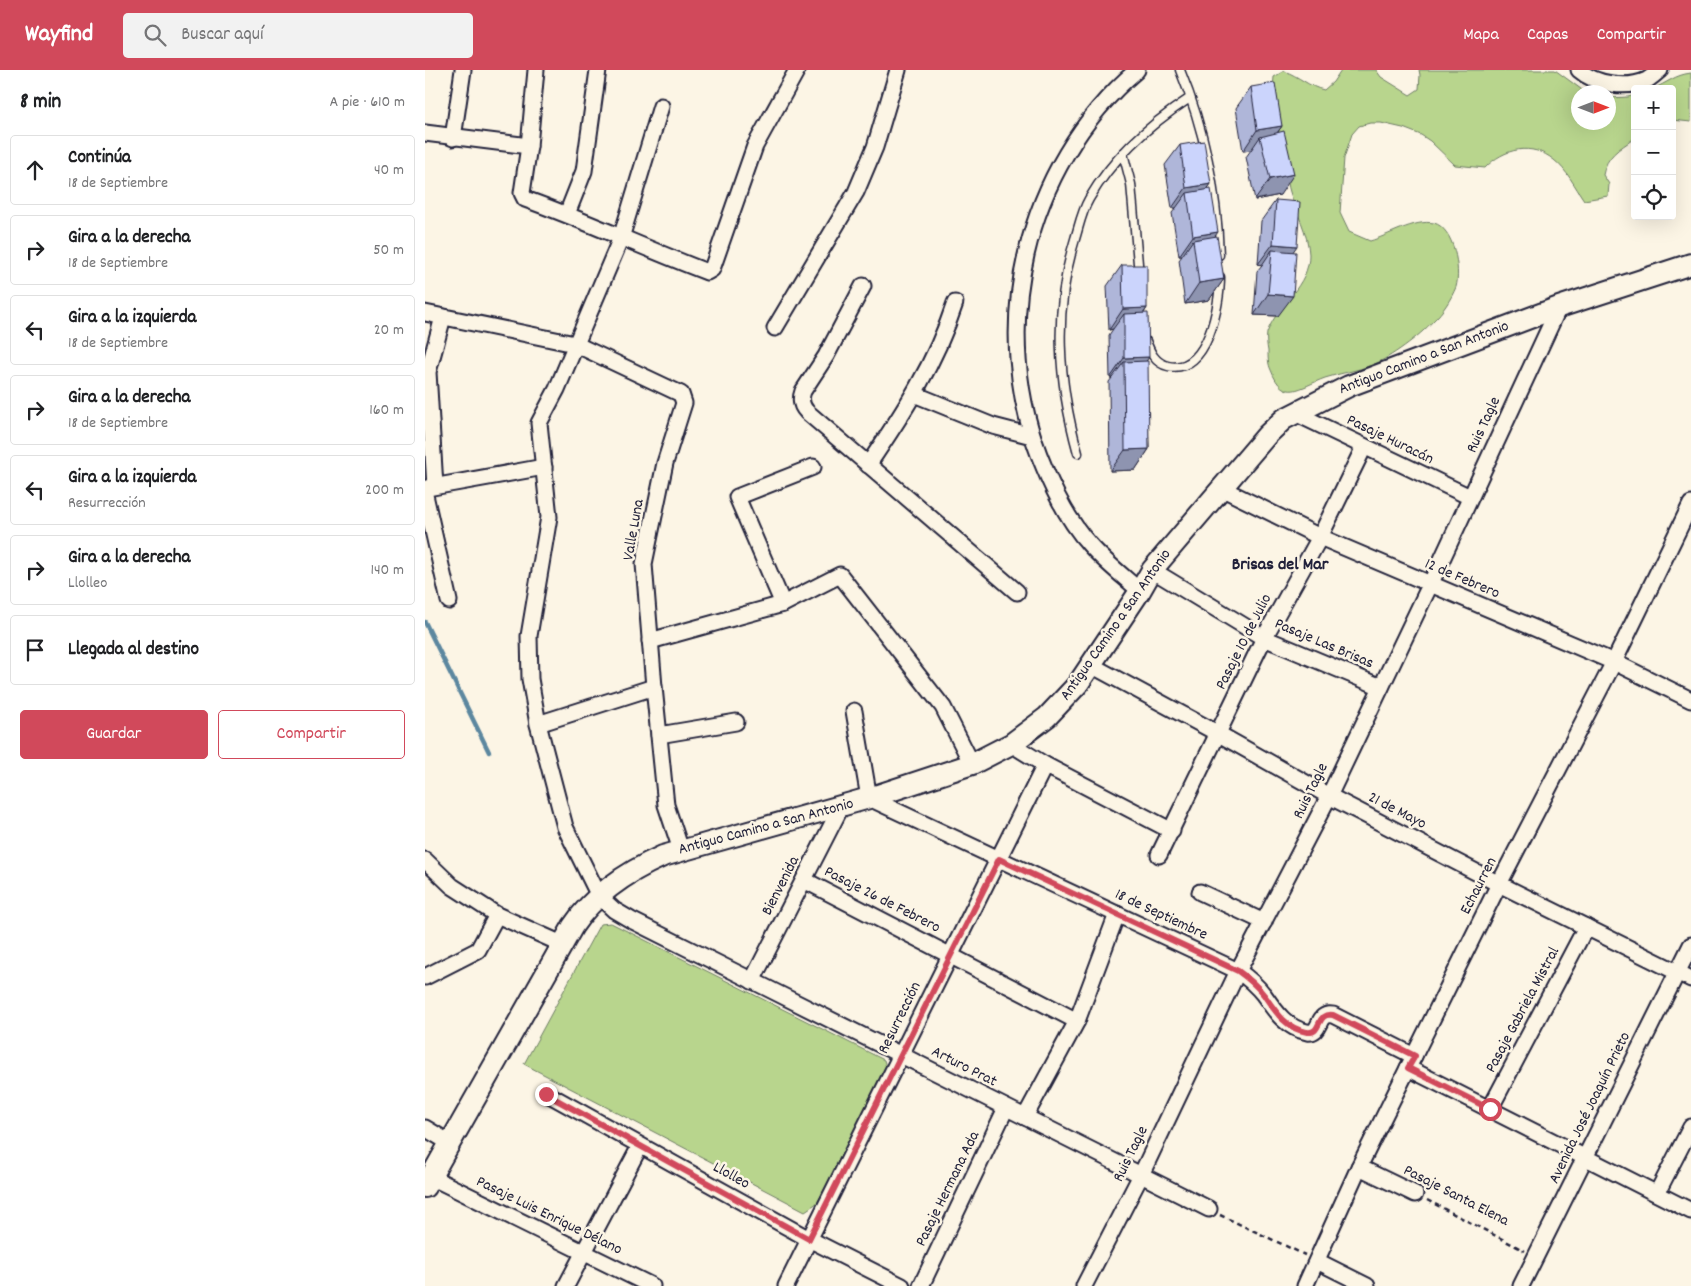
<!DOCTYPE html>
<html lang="es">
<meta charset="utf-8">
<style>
:root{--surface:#fff;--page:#f2f2f2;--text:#202124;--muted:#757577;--line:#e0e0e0;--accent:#d1495b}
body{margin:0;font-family:Dekko,sans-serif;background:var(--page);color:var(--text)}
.controls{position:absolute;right:15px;top:15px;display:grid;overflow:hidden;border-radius:5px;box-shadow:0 5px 20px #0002}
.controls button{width:45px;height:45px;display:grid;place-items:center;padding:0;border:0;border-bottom:1px solid var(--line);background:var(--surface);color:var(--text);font:25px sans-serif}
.compass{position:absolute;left:1146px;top:15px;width:45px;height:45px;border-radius:50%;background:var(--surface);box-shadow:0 5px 20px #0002;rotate:90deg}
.stop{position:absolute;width:15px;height:15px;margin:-11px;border:4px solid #d1495b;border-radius:50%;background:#fff}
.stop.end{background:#d1495b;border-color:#fff;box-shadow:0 1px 5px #0008}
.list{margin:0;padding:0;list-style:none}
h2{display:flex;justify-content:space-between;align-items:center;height:65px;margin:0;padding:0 20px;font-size:21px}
h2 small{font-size:16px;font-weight:400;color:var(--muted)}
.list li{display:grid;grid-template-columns:32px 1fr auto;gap:15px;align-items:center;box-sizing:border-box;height:70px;margin:0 10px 10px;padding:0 10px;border:1px solid var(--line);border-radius:5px}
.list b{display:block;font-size:19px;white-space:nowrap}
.list p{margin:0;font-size:16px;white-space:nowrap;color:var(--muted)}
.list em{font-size:16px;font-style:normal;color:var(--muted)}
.actions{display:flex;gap:10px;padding:15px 20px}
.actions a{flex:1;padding:11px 0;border:1px solid var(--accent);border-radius:5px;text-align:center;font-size:18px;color:var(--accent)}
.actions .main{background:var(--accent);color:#fff}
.icon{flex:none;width:28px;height:28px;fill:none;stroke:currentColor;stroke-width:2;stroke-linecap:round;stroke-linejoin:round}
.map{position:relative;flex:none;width:1266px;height:1216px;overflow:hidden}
header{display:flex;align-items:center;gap:30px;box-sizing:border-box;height:70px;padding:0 25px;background:var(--accent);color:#fff}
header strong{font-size:24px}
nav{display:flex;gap:28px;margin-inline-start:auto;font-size:18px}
.search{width:350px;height:45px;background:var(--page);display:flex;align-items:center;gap:12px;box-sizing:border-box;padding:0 18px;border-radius:5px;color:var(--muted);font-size:19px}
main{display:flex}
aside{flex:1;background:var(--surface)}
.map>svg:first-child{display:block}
</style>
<header>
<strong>Wayfind</strong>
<div class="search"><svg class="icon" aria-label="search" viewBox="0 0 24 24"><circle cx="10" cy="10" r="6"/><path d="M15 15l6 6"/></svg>Buscar aquí</div>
<nav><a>Mapa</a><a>Capas</a><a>Compartir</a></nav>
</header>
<main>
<aside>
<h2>8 min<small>A pie · 610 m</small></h2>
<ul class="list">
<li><svg class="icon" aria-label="ahead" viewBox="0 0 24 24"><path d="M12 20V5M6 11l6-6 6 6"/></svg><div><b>Continúa</b><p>18 de Septiembre</p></div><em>40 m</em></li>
<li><svg class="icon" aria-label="right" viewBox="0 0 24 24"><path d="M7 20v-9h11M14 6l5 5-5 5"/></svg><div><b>Gira a la derecha</b><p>18 de Septiembre</p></div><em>50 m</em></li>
<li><svg class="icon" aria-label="left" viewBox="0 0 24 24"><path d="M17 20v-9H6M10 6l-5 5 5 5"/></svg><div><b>Gira a la izquierda</b><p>18 de Septiembre</p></div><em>20 m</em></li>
<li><svg class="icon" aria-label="right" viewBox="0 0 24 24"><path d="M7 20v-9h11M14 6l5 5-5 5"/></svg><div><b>Gira a la derecha</b><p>18 de Septiembre</p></div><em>160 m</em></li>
<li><svg class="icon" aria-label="left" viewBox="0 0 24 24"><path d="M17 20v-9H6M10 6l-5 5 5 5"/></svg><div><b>Gira a la izquierda</b><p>Resurrección</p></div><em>200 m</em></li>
<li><svg class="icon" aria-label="right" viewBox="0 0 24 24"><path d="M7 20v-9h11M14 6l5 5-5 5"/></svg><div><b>Gira a la derecha</b><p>Llolleo</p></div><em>140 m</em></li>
<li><svg class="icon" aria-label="arrive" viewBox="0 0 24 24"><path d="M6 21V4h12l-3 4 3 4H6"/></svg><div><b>Llegada al destino</b></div></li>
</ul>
<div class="actions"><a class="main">Guardar</a><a>Compartir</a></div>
</aside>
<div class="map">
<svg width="1266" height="1216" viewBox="0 0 1266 1216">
<rect width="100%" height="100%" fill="#fcf5e5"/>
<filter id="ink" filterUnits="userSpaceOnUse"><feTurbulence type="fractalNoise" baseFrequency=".02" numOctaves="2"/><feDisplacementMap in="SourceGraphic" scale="10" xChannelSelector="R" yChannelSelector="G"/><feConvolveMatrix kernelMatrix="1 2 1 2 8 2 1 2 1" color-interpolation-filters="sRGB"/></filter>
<g filter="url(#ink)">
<!-- green -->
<g fill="#b8d58d" stroke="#6d7c64">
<path d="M916,0H951L956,7L985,25L994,19L995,5L994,0H1130L1160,22H1154V52H1184V28L1203,27L1210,25V68C1194,79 1181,86 1178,105L1184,114L1183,126L1159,130C1150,117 1142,100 1129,90C1107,72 1079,78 1060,98L1030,95L1005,71L996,65L978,58L956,53H945L934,56L927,64L919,88L915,143L924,162L945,171C963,166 989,149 1009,153C1029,158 1036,200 1031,217C1026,229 1018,242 1008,251C996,265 964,289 947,295C932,301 915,303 900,308C875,317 859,334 846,300C843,294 843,287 843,281C842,276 841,268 842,263C852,234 885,216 884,184C883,163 871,142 865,122C861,110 863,97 861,85C859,77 856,71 854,63C849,46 847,25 849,7L859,1C874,6 884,17 899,20L908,12Z"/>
<path d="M1266,3V52L1247,50V19H1227C1243,13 1249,5 1266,3Z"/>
<polygon points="186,853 459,990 462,1001 392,1133 380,1141 99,994 175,854"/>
</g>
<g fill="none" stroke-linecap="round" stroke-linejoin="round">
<!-- stream -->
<polyline stroke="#5c879f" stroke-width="4.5" points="0,552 64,682"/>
<defs>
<g id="service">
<path d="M755,0C779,58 792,122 794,185"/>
<polyline points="698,83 706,114 714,205"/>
<path d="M721,271C725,282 730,293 743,296C783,305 795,234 795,207"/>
<path d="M653,383C633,311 628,241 650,169C654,156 657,141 664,129C688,87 725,54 765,28"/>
</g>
<g id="minor">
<path d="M111,0L104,76L97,123L100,129C162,151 221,179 282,202L287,199L330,76L372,0"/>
<path d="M712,0C599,96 561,261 619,397C630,424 645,453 665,475C680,492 698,506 715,521"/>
<path d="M1154,0C1171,15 1202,19 1222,10C1227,7 1231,3 1235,0"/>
<polyline points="236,36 196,168 132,319 114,353 124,447 104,566 105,609 113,654 140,757 174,826 189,840 206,850 784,1139"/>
<polyline points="0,63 104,76"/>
<polyline points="28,68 38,0"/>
<polyline points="142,144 159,101 173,0"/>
<path d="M438,216L401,286L378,321C375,329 376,336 382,342L592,522"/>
<polyline points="0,243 150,274 256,324 259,333 240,393 219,494 229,617 241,735 256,780"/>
<polyline points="350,258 431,122 450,77 473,0"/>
<polyline points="489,324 568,356 607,366"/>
<polyline points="870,343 1045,427"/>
<path d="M443,395C479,342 510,294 530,233"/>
<polyline points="10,416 3,302 18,247"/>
<polyline points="2,418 119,397"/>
<polyline points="796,418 895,467 1189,592 1266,630"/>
<polyline points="0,425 24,531"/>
<polyline points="727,500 839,568 956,617"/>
<polyline points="358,534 312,427 388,397"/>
<polyline points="225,571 358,534 415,505 518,637 547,694"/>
<polyline points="666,595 792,663 904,726 1074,814 1266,909"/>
<path d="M429,641L444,728L813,901C823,908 832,916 839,925C850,941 861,958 882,962C898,964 890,942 908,945L989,986"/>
<polyline points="113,654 229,617"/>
<polyline points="234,665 311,652"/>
<polyline points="586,674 620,695 747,761"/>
<polyline points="734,785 839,568 895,467 939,377"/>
<polyline points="0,790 27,816 72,845 137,874"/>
<polyline points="379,810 652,951"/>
<polyline points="775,822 839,852"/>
<polyline points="0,907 53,880 72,845"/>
<polyline points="327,911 416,737"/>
<polyline points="983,998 1266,1141"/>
<polyline points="121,1023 384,1169 477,1216"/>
<polyline points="1065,1039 1161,857"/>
<polyline points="600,1047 652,951 692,844"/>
<polyline points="0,1058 25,1073"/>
<polyline points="934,1097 990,1124"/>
<polyline points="6,1107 227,1216"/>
<polyline points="1232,1123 1266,1057"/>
<polyline points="892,1191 942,1216"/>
<polyline points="141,1216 215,1076"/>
<polyline points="361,1216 620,695"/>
<polyline points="496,1216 581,1038"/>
<polyline points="659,1216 716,1105 813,901 904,726 1005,515 1134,237"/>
<polyline points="880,1216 934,1097 1074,814 1189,592 1266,434"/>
<polyline points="1096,1216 1266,875"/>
</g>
<path id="tertiary" d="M0,1117L148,856C170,823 202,802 238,786L444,728L547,694L586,674L622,647L653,614L715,521L727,500L842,365L859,349L924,316L1134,237L1266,194"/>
</defs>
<!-- service casing -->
<use href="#service" stroke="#22223b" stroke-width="11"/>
<!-- minor casing -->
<use href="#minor" stroke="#22223b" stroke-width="19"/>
<!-- tertiary casing -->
<use href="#tertiary" stroke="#22223b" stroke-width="24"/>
<!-- path -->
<g stroke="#22223b" stroke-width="2.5" stroke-dasharray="5 4" stroke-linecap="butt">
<polyline points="1002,1130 1100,1181"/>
<polyline points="795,1145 880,1185"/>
</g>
<!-- service -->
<use href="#service" stroke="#fcf5e5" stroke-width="8"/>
<!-- minor -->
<use href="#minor" stroke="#fcf5e5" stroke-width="15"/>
<!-- tertiary -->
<use href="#tertiary" stroke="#fcf5e5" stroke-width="20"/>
</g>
<!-- wall -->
<g fill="#afb6d9" stroke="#22223b">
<polygon points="826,17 857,56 852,63 855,125 830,130 821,87 826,80 818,81 811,38"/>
<polygon points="755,75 786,114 782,119 790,166 799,209 784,230 760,234 754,190 757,186 754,186 747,143 751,138 747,138 740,95"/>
<polygon points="851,130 868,182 853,246 829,245 832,201 837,195 833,194 836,151"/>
<polygon points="697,195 722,238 719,243 724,379 710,400 685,401 684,312 687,308 685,308 684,265 688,259 684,260 682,216"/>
</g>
<!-- shaded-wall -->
<g fill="#8e94b0" stroke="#22223b">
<polygon points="857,56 842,77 835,67 826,80 818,81 832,60"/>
<polygon points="869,104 855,125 830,130 845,109"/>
<polygon points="786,114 771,135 762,123 751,138 747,138 761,118"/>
<polygon points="793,162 778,183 768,170 757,186 754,186 768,166"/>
<polygon points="848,174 872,176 858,196 847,180 837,195 833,194"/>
<polygon points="799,209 784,230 760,234 774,213"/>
<polygon points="843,224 868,226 853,246 829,245"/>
<polygon points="722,238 708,259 699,244 688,259 684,260 698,239"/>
<polygon points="724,287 710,308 699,292 687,308 685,308 699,288"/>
<polygon points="724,379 710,400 685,401 700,380"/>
</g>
<!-- building -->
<g fill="#cbd4fc" stroke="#22223b">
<polygon points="850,13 857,56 832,60 826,17"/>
<polygon points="859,61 869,104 845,109 835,67"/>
<polygon points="779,71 786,114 761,118 755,75"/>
<polygon points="786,119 793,162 768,166 762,123"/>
<polygon points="851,130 875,132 872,176 848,174"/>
<polygon points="792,166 799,209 774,213 768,170"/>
<polygon points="847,180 871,182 868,226 843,224"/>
<polygon points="697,195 722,195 722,238 698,239"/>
<polygon points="723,243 724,287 699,288 699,244"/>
<polygon points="723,291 724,379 700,380 699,292"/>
</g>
</g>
<g fill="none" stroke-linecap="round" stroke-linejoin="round" filter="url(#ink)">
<!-- route -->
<path stroke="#d1495b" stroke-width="6" d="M121,1024L384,1169L574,789L813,901C823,908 832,916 839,925C850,941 861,959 882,962C898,964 890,942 908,945L990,986L983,998L1065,1039"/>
</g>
<g text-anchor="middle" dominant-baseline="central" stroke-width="5" stroke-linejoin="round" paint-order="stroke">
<!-- street labels -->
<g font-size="16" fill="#22223b" stroke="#fcf5e5">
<text transform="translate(999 288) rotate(-21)">Antiguo Camino a San Antonio</text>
<text transform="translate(1059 355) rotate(-65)">Ruis Tagle</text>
<text transform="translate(965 370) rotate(26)">Pasaje Huracán</text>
<text transform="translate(209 460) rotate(-80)">Valle Luna</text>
<text transform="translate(1037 509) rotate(23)">12 de Febrero</text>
<text transform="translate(691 555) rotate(-55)">Antiguo Camino a San Antonio</text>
<text transform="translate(819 572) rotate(-63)">Pasaje 10 de Julio</text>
<text transform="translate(899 574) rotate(23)">Pasaje Las Brisas</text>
<text transform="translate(886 721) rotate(-64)">Ruis Tagle</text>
<text transform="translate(972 741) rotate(27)">21 de Mayo</text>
<text transform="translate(341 757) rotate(-15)">Antiguo Camino a San Antonio</text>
<text transform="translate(356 816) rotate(-63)">Bienvenida</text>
<text transform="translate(1054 816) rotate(-63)">Echaurren</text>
<text transform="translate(457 830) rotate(27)">Pasaje 26 de Febrero</text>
<text transform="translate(736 845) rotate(25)">18 de Septiembre</text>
<text transform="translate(1098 940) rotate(-62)">Pasaje Gabriela Mistral</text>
<text transform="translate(475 948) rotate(-64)">Resurrección</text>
<text transform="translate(539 997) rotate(27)">Arturo Prat</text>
<text transform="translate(1165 1038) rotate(-64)">Avenida José Joaquín Prieto</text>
<text transform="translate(706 1084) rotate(-64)">Ruis Tagle</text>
<text transform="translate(306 1106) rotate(29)">Llolleo</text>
<text transform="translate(523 1119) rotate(-64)">Pasaje Hermana Ada</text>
<text transform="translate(1031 1126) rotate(27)">Pasaje Santa Elena</text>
<text transform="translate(124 1146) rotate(26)">Pasaje Luis Enrique Délano</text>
</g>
<!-- neighbourhood labels -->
<g font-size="18" font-weight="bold" fill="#22223b" stroke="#fcf5e5">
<text x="855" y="495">Brisas del Mar</text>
</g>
</g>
</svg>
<div class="controls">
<button>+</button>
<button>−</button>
<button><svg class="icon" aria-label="locate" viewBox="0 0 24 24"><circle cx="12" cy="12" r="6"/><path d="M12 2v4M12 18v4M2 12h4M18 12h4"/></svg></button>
</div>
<svg class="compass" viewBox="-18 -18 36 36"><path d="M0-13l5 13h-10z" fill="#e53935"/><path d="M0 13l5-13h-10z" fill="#757577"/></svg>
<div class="stop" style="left:1065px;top:1039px"></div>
<div class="stop end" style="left:121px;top:1024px"></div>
</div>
</main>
